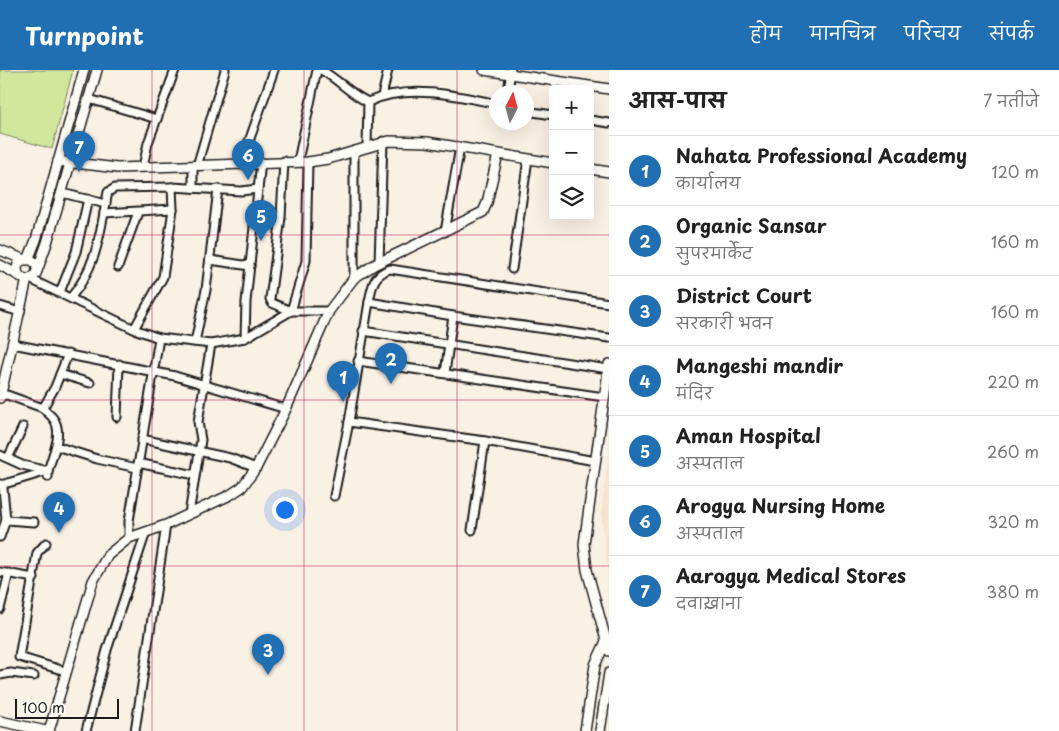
<!DOCTYPE html>
<html lang="hi">
<meta charset="utf-8">
<style>
:root{--surface:#fff;--page:#f2f2f2;--text:#222;--muted:#767676;--line:#e0e0e0;--accent:#1f6fb2}
body{margin:0;font-family:"Playpen Sans","Playpen Sans Deva",sans-serif;background:var(--page);color:var(--text)}
.controls{position:absolute;right:15px;top:15px;display:grid;overflow:hidden;border-radius:5px;box-shadow:0 5px 20px #0002}
.controls button{width:45px;height:45px;display:grid;place-items:center;padding:0;border:0;border-bottom:1px solid var(--line);background:var(--surface);color:var(--text);font:25px sans-serif}
.compass{position:absolute;left:489px;top:15px;width:45px;height:45px;border-radius:50%;background:var(--surface);box-shadow:0 5px 20px #0002;rotate:6deg}
.scale{position:absolute;left:15px;bottom:12px;width:104px;box-sizing:border-box;padding-left:5px;border:2px solid #1c1c1c;border-top:0;font-size:14px;line-height:18px;white-space:nowrap;color:#1c1c1c;-webkit-text-stroke:4px #fdfcf7;paint-order:stroke}
.you{position:absolute;left:284px;top:439px;width:18px;height:18px;margin:-12px;border:4px solid #fff;border-radius:50%;background:#1a73e8;box-shadow:0 0 0 8px #1a73e833}
.badge{display:grid;place-items:center;width:32px;height:32px;border-radius:50%;background:var(--accent);color:#fff;font-size:16px;font-weight:700}
.pin{position:absolute;translate:-50% -41px;filter:drop-shadow(0 1px 2px #0008)}
.pin::after{content:'';position:absolute;top:26px;width:18px;height:15px;background:inherit;clip-path:polygon(0 0,100% 0,50% 100%)}
.list{margin:0;padding:0;list-style:none}
h2{display:flex;justify-content:space-between;align-items:center;height:65px;margin:0;padding:0 20px;font-size:21px}
h2 small{font-size:16px;font-weight:400;color:var(--muted)}
.list li{display:grid;grid-template-columns:32px 1fr auto;gap:15px;align-items:center;box-sizing:border-box;height:70px;padding:0 20px;border-top:1px solid var(--line)}
.list b{display:block;font-size:19px;white-space:nowrap}
.list p{margin:0;font-size:16px;white-space:nowrap;color:var(--muted)}
.list em{font-size:16px;font-style:normal;color:var(--muted)}
.icon{flex:none;width:28px;height:28px;fill:none;stroke:currentColor;stroke-width:2;stroke-linecap:round;stroke-linejoin:round}
.map{position:relative;flex:none;width:609px;height:661px;overflow:hidden}
header{display:flex;align-items:center;gap:30px;box-sizing:border-box;height:70px;padding:0 25px;background:var(--accent);color:#fff}
header strong{font-size:24px}
nav{display:flex;gap:28px;margin-inline-start:auto;font-size:18px}
main{display:flex}
aside{flex:1;background:var(--surface)}
.map>svg:first-child{display:block}
</style>
<header>
<strong>Turnpoint</strong>
<nav><a>होम</a><a>मानचित्र</a><a>परिचय</a><a>संपर्क</a></nav>
</header>
<main>
<div class="map">
<svg width="609" height="661" viewBox="0 0 609 661">
<rect width="100%" height="100%" fill="#faf1e5"/>
<filter id="ink" filterUnits="userSpaceOnUse"><feTurbulence type="fractalNoise" baseFrequency=".02" numOctaves="2"/><feDisplacementMap in="SourceGraphic" scale="10" xChannelSelector="R" yChannelSelector="G"/><feConvolveMatrix kernelMatrix="1 2 1 2 8 2 1 2 1" color-interpolation-filters="sRGB"/></filter>
<g filter="url(#ink)">
<!-- built -->
<polygon fill="#f7e4d0" points="609,382 609,514 601,442"/>
<!-- green -->
<polygon fill="#d1e79c" stroke="#76825c" points="0,0 73,0 52,79 0,64"/>
<g fill="none" stroke-linecap="round" stroke-linejoin="round">
<defs>
<g id="minor">
<path d="M321,0C338,9 350,24 368,32C407,14 456,25 497,34"/>
<polyline points="508,22 511,0"/>
<polyline points="382,26 388,0"/>
<polyline points="89,29 157,49"/>
<polyline points="526,41 553,45"/>
<polyline points="590,50 609,53"/>
<polyline points="367,76 368,32"/>
<polyline points="354,82 354,208"/>
<polyline points="284,91 281,147 270,229 272,233 291,241 306,191 308,92"/>
<polyline points="298,91 317,0"/>
<polyline points="246,94 247,77 274,0"/>
<polyline points="193,96 193,118"/>
<polyline points="197,96 225,0"/>
<polyline points="143,97 148,73 175,0"/>
<polyline points="62,123 106,134"/>
<polyline points="104,143 173,139"/>
<polyline points="445,162 460,77"/>
<polyline points="210,190 250,196"/>
<polyline points="379,193 383,71"/>
<polyline points="118,197 138,142"/>
<polyline points="512,199 528,89"/>
<polyline points="30,209 134,259 159,268 211,274 245,268 291,241 329,241"/>
<polyline points="60,222 76,182 88,129"/>
<path d="M71,227C98,195 100,161 108,122L115,118L172,117L241,121L258,119"/>
<path d="M369,232C372,215 374,204 390,199L609,233"/>
<polyline points="0,236 20,242"/>
<polyline points="134,259 163,207 173,139 172,117"/>
<polyline points="363,261 608,299"/>
<polyline points="245,268 246,232 261,92"/>
<polyline points="195,272 206,220 218,119"/>
<polyline points="13,274 175,306 286,339"/>
<polyline points="358,291 604,327"/>
<polyline points="445,303 453,246"/>
<polyline points="60,304 90,313"/>
<polyline points="0,326 7,325 43,338 55,317 68,284"/>
<polyline points="117,347 119,294"/>
<polyline points="349,352 485,371 595,391"/>
<polyline points="142,369 230,388 256,398"/>
<polyline points="56,376 97,389 137,398"/>
<polyline points="0,385 22,395 48,401 48,407"/>
<polyline points="8,388 23,357"/>
<polyline points="138,393 195,405"/>
<polyline points="0,414 3,418 6,450 0,467"/>
<path d="M1,415L48,401C52,385 65,361 52,347C49,344 46,342 43,338"/>
<polyline points="334,426 349,352 369,232 453,246 609,268"/>
<polyline points="189,444 201,370 198,352 211,274"/>
<polyline points="6,450 34,452"/>
<polyline points="472,460 485,371"/>
<polyline points="129,468 129,451 159,268"/>
<polyline points="46,473 37,483 19,587 65,601"/>
<polyline points="0,502 34,508"/>
<polyline points="0,539 9,503"/>
<polyline points="0,605 11,603 34,606"/>
<polyline points="86,661 107,580 146,462"/>
<polyline points="135,661 166,455"/>
</g>
<g id="tertiary">
<polyline points="484,0 609,19"/>
<polyline points="58,91 117,98 308,92 328,89 389,71 427,72 553,93"/>
<polyline points="590,99 609,102"/>
<polyline points="609,294 584,474 587,500 609,581"/>
<polyline points="0,328 27,209"/>
<polyline points="49,661 93,511 108,485 129,468 166,455 230,425 242,417 256,398 286,339 329,241 354,208 374,195 483,142 487,133 498,84"/>
<polyline points="585,661 595,595 607,569"/>
<polyline points="600,661 609,603"/>
</g>
<g id="secondary">
<polyline points="0,180 25,190"/>
<circle cx="27" cy="199" r="10"/>
<polyline points="28,190 36,170 84,0"/>
<polyline points="0,195 18,205"/>
<polyline points="37,201 47,173 97,0"/>
<polyline points="0,651 46,661"/>
</g>
</defs>
<!-- minor casing -->
<use href="#minor" stroke="#1c1c1c" stroke-width="11"/>
<!-- tertiary casing -->
<use href="#tertiary" stroke="#1c1c1c" stroke-width="12"/>
<!-- secondary casing -->
<use href="#secondary" stroke="#1c1c1c" stroke-width="12"/>
<!-- minor -->
<use href="#minor" stroke="#fdfcf7" stroke-width="7"/>
<!-- tertiary -->
<use href="#tertiary" stroke="#fdfcf7" stroke-width="9"/>
<!-- secondary -->
<use href="#secondary" stroke="#fdfcf7" stroke-width="9"/>
</g>
</g>
<!-- grid -->
<path fill="none" stroke="#c2185b" stroke-width="1" stroke-opacity="0.55" d="M152,0V661M304,0V661M457,0V661M0,165H609M0,330H609M0,496H609"/>
</svg>
<div class="controls">
<button>+</button>
<button>−</button>
<button><svg class="icon" aria-label="layers" viewBox="0 0 24 24"><path d="M12 4l9 5-9 5-9-5zM3 14l9 5 9-5"/></svg></button>
</div>
<svg class="compass" viewBox="-18 -18 36 36"><path d="M0-13l5 13h-10z" fill="#e53935"/><path d="M0 13l5-13h-10z" fill="#767676"/></svg>
<div class="scale">100 m</div>
<div class="you"></div>
<div class="pin badge" style="left:343px;top:332px">1</div>
<div class="pin badge" style="left:391px;top:314px">2</div>
<div class="pin badge" style="left:268px;top:605px">3</div>
<div class="pin badge" style="left:59px;top:463px">4</div>
<div class="pin badge" style="left:261px;top:171px">5</div>
<div class="pin badge" style="left:248px;top:110px">6</div>
<div class="pin badge" style="left:79px;top:102px">7</div>
</div>
<aside>
<h2>आस-पास<small>7 नतीजे</small></h2>
<ul class="list">
<li><span class="badge">1</span><div><b>Nahata Professional Academy</b><p>कार्यालय</p></div><em>120 m</em></li>
<li><span class="badge">2</span><div><b>Organic Sansar</b><p>सुपरमार्केट</p></div><em>160 m</em></li>
<li><span class="badge">3</span><div><b>District Court</b><p>सरकारी भवन</p></div><em>160 m</em></li>
<li><span class="badge">4</span><div><b>Mangeshi mandir</b><p>मंदिर</p></div><em>220 m</em></li>
<li><span class="badge">5</span><div><b>Aman Hospital</b><p>अस्पताल</p></div><em>260 m</em></li>
<li><span class="badge">6</span><div><b>Arogya Nursing Home</b><p>अस्पताल</p></div><em>320 m</em></li>
<li><span class="badge">7</span><div><b>Aarogya Medical Stores</b><p>दवाख़ाना</p></div><em>380 m</em></li>
</ul>
</aside>
</main>
